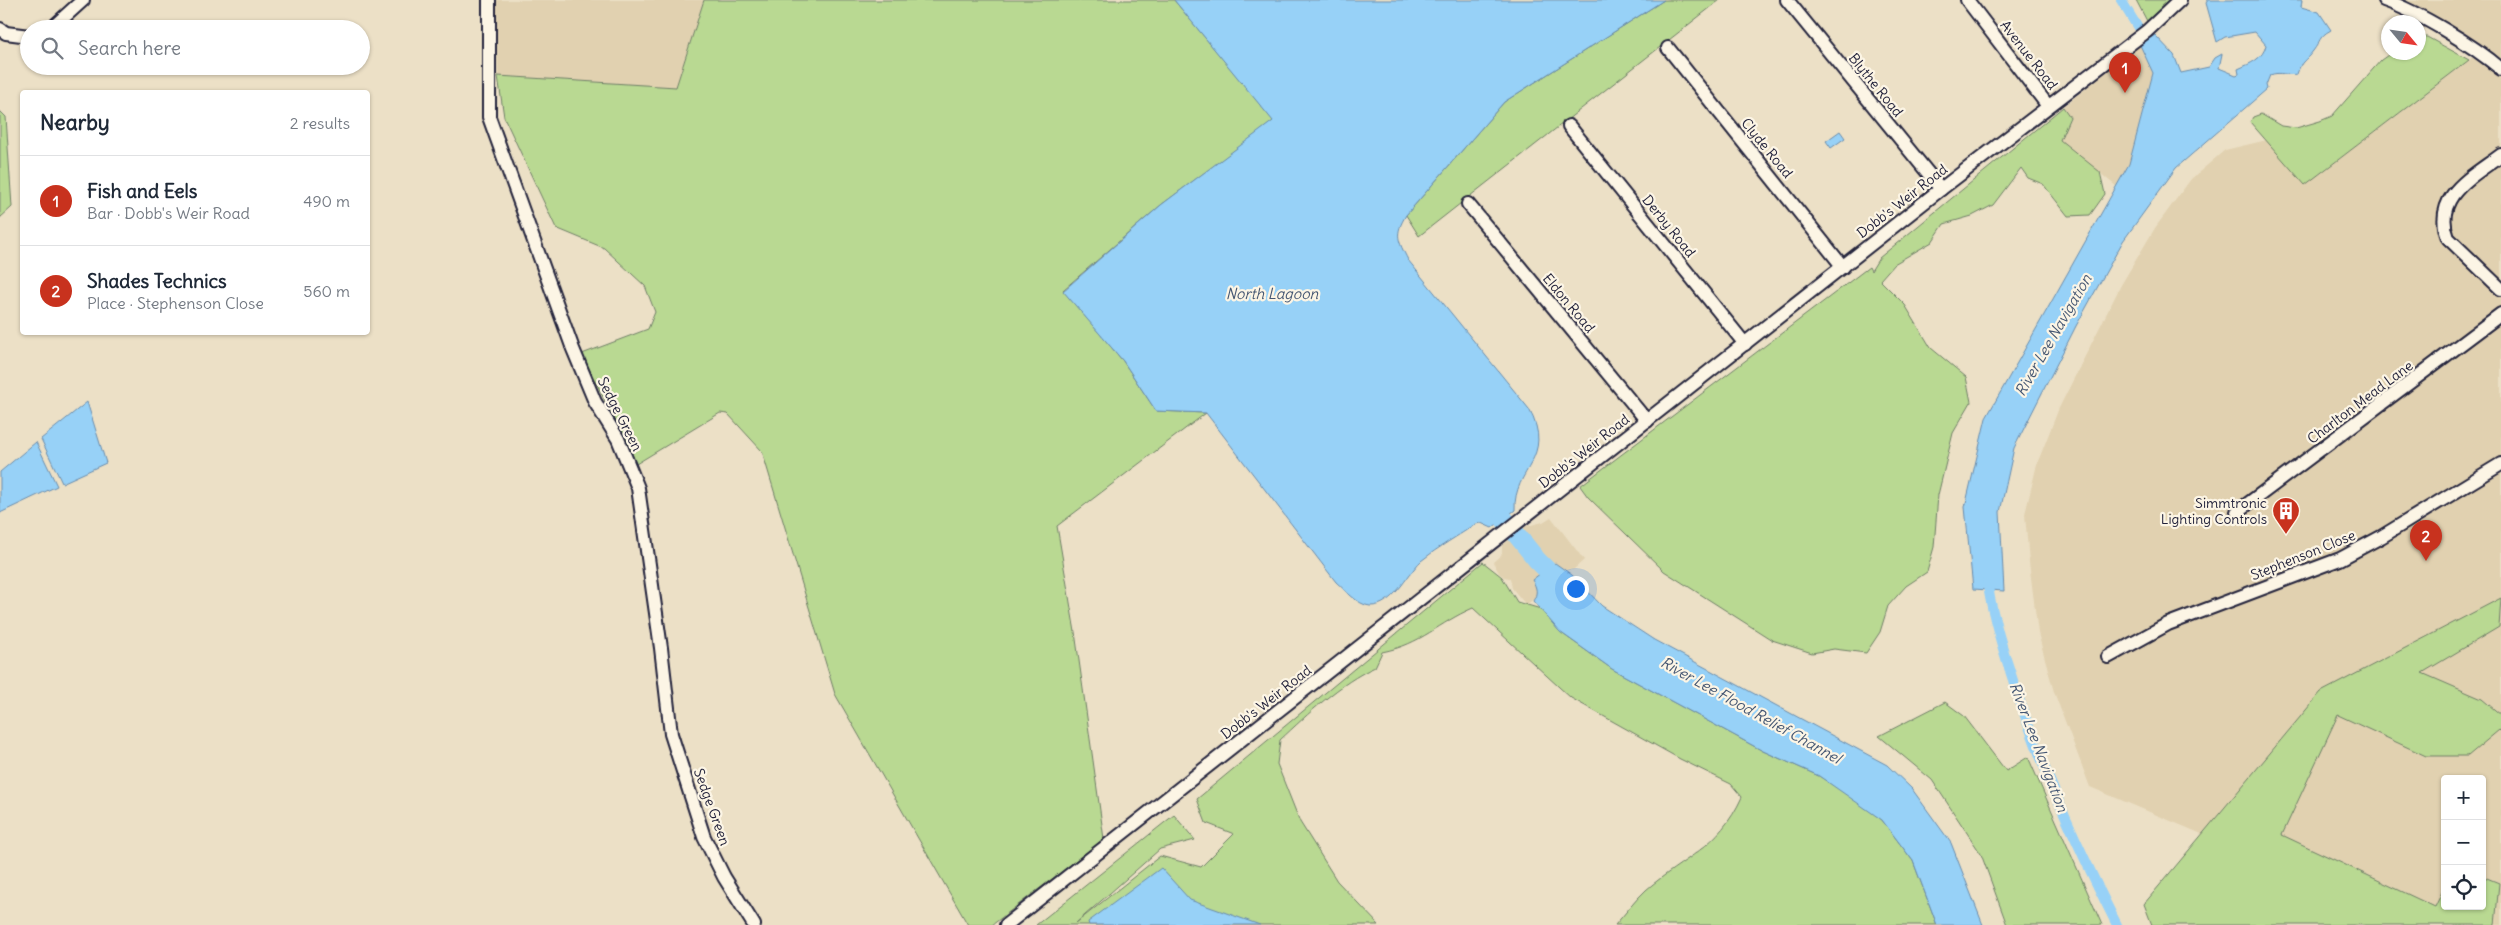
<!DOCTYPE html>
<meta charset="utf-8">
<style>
:root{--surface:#fff;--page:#f2f2f3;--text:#1f2937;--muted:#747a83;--line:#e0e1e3;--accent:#c8321e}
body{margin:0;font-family:Delius,sans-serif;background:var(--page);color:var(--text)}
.controls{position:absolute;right:15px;bottom:15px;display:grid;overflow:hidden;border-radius:5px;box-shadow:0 1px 4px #0004}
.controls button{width:45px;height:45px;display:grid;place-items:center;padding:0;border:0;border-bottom:1px solid var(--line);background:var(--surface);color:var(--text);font:25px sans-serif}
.compass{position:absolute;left:2381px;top:15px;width:45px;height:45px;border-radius:50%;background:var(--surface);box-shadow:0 1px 4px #0004;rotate:119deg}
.you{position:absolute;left:1575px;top:588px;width:18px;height:18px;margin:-12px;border:4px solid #fff;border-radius:50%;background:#1a73e8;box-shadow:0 0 0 8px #1a73e833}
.badge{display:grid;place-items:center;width:32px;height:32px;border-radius:50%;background:var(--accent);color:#fff;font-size:16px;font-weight:700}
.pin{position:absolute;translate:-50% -41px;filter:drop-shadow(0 1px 2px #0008)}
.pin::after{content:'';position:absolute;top:26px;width:18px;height:15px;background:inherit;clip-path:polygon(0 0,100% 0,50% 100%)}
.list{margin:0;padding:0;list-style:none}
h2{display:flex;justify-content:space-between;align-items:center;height:65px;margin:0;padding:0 20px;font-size:21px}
h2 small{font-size:16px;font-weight:400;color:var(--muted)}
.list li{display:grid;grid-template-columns:32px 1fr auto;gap:15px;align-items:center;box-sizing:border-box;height:90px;padding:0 20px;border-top:1px solid var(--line)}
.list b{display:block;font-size:19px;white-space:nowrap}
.list p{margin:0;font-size:16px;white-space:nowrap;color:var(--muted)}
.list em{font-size:16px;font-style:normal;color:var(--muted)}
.icon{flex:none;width:28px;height:28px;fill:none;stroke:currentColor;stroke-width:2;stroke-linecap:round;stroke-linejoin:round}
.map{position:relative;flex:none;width:2501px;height:925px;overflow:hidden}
.search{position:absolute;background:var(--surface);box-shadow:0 1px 4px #0004;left:20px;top:20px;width:350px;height:55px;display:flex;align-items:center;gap:12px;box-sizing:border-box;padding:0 18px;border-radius:28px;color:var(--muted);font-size:19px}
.panel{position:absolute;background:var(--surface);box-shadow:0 1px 4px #0004;left:20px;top:90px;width:350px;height:245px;border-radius:5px}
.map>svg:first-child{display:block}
</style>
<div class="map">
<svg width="2501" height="925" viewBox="0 0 2501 925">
<rect width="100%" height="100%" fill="#ece0c6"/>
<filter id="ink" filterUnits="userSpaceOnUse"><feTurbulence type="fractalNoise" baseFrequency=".02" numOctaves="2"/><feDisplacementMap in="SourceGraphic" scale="10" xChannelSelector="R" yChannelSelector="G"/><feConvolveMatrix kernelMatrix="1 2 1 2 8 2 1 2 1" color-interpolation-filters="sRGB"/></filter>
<g filter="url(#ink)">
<!-- built -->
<g fill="#e1d1b0">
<polygon points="496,0 704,0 676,87 498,76"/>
<polygon points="2399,0 2501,0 2501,925 2495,925 2499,883 2482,876 2482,779 2445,779 2445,904 2436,925 2418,925 2090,787 2054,692 2038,633 2029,562 2025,514 2037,464 2059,408 2121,285 2155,228 2191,179 2225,150 2267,140 2306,184 2481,51"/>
<polygon points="2140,45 2153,73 2129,164 2117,187 2060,140 2070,117 2063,107"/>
<polygon points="1551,517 1584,560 1573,570 1563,570 1554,563 1547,569 1545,575 1543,575 1535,598 1526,605 1512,588 1510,578 1504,577 1499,573 1493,562 1502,554 1502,546 1527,526 1543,522"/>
</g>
<!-- green -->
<g fill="#b9d992" stroke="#6e7e66">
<polygon points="704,0 1174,0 1274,121 1161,205 1063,290 1123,361 1156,411 1206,413 1057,526 1075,632 1104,839 992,925 968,925 835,694 762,451 728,414 720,413 636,464 582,354 648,329 655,312 645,286 604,248 556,228 504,117 498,76 676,87"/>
<polygon points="1664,0 1720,0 1419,236 1406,215 1504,102"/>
<polygon points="2136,0 2169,0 2148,23"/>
<polygon points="2419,37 2427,37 2469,60 2305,185 2250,122 2253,117 2261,114 2281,126 2296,128 2320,121 2332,116 2381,60 2391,53 2418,52"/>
<polygon points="2063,107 2070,117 2060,140 2100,172 2105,194 2090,215 2068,216 2043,184 2028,178 2021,168 1993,205 1972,216 1944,224 1932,242 1894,264 1880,280 1905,305 1931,348 1966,377 1971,402 1953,433 1938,495 1934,547 1927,572 1906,586 1888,606 1880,632 1866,653 1834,649 1812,653 1772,640 1664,571 1588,497 1580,486 1869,267 1871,271 1879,258"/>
<polygon points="0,111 6,117 12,207 0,218"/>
<path d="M1483,562L1502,577L1517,602L1541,609L1560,632L1612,669L1763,751L1819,776L1857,800L1882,820L1913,861L1937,925H1615C1625,914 1635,900 1646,890C1684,857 1719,848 1742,797L1731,784L1680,759L1571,698L1473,608C1438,623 1422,644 1382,652L1375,667C1340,683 1308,714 1280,740L1277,764L1300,822L1337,881L1379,925H1036L1174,815L1195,840L1160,849L1076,923L1160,856L1201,867L1234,834L1206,823L1197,799Z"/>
<polygon points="2501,598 2499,627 2422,673 2482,699 2501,715 2501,732 2499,730 2468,756 2426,756 2338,715 2282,835 2435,907 2445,886 2445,906 2482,906 2482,876 2499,883 2495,925 2152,925 2144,904 2321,692"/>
<polygon points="1945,702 1964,716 2006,771 2028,757 2102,925 2007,925 1981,854 1932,780 1879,736"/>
</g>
<!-- water -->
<g fill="#97d1f7" stroke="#688bac">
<path d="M1174,0H1664L1504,102L1406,215C1394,235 1398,240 1408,260L1529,409C1556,459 1513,468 1515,510L1492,528L1481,523L1476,524C1458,536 1438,547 1421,561C1407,574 1393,607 1370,606C1358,605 1345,590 1336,582L1206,413L1156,411L1123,361L1063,291L1161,205L1273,121Z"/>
<path d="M2208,0H2302L2301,7L2319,12L2331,30C2318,37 2321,41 2313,51C2305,62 2302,59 2297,74C2287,76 2280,71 2270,75L2266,85L2267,89L2176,168L2123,241L2076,326L2014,448L2000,512L2004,591L1973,589L1965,507L1986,418L2129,164L2153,73L2140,45L2155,35L2174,55L2181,73L2209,67L2215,58L2222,54L2219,68L2236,75L2239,74L2238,69C2251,63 2263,59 2266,45L2255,32L2225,37L2217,42L2206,3Z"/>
<polygon points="1840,131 1845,138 1831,148 1826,141"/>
<polygon points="87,402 106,463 62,483 41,439"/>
<polygon points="36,442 57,486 0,513 0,472"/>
<path d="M1555,563L1572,575L1602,606L1654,640L1887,765L1912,789L1951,843L1983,925H1937L1913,861L1882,820L1819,776L1763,751L1612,669L1560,632L1533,601C1538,593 1537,588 1532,580L1541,573L1545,575L1547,569Z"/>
<polygon points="1161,868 1190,900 1260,925 1089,925 1088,922"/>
</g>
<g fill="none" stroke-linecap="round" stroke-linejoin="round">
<!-- canal -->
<g stroke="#97d1f7" stroke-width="10">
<polyline points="2121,0 2146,41"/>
<path d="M1987,579C1991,611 2001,644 2011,674C2038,761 2076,844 2117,925"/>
</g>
<!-- river -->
<polyline stroke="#97d1f7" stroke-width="19" points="1504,519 1537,560 1565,588"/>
<defs>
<g id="minor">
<polyline points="489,0 489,117 573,349 595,402 618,439 638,488 661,648 671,734 704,837 724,877 754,925"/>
<polyline points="1787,0 1941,189"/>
<polyline points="1967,0 2048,106"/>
<path d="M2384,0C2418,12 2473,45 2501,69"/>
<polyline points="0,29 6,33 29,36"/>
<polyline points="51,29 83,0"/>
<polyline points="1668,48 1843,267"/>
<polyline points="1569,126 1745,344"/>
<path d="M2501,155C2472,177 2432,196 2448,238L2501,289"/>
<polyline points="1468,204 1647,421"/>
<polyline points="2237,512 2501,314"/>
<polyline points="2108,657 2168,624 2340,559 2381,537 2501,464"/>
<polyline points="1006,925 1941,189 2147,31 2180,0"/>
</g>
</defs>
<!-- minor casing -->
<use href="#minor" stroke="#22223b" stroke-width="16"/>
<!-- minor -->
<use href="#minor" stroke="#fcf5e5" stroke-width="12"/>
</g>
</g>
<!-- icons -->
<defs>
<symbol id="building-pin" viewBox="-11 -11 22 30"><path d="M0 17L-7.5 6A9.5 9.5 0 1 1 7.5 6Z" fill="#c8321e" stroke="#fcf5e5"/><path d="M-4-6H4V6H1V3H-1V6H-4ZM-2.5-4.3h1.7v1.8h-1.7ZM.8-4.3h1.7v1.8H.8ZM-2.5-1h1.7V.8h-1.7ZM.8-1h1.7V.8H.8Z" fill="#fff"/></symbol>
</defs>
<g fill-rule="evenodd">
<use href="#building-pin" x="2270" y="495" width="32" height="43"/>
</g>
<g text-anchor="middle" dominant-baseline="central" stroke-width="4.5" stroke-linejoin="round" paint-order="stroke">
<!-- street labels -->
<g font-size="14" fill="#22223b" stroke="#fcf5e5">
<text transform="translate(2029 55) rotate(52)">Avenue Road</text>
<text transform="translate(1876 85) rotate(51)">Blythe Road</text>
<text transform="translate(1767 148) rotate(51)">Clyde Road</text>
<text transform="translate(1902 201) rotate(-38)">Dobb's Weir Road</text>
<text transform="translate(1669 226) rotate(51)">Derby Road</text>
<text transform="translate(1569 303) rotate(50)">Eldon Road</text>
<text transform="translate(2360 402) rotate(-37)">Charlton Mead Lane</text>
<text transform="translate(620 414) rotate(63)">Sedge Green</text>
<text transform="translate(1584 451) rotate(-38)">Dobb's Weir Road</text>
<text transform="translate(2303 555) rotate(-22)">Stephenson Close</text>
<text transform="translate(1266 702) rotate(-38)">Dobb's Weir Road</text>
<text transform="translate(712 807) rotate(70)">Sedge Green</text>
</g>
<!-- poi labels -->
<g font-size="14" fill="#22223b" stroke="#fcf5e5" text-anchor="end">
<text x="2267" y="503">Simmtronic<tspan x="2267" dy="16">Lighting Controls</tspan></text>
</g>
<!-- water labels -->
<g font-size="15" font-style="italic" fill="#455773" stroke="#fcf5e5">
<text x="1272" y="293">North Lagoon</text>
<text transform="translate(2053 335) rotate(-60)">River Lee Navigation</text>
<text transform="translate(1751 710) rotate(29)">River Lee Flood Relief Channel</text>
<text transform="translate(2039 747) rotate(69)">River Lee Navigation</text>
</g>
</g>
</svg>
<div class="controls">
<button>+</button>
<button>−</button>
<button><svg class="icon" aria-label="locate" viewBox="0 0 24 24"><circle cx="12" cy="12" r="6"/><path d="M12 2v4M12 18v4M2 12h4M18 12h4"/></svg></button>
</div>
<svg class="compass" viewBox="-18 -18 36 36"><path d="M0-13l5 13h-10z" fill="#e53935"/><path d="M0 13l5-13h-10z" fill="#747a83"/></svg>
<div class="you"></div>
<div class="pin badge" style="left:2125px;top:93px">1</div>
<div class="pin badge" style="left:2426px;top:561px">2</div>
<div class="search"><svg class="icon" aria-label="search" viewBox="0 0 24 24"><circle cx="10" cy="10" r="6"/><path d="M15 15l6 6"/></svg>Search here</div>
<section class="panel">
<h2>Nearby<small>2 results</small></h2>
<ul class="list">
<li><span class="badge">1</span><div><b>Fish and Eels</b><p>Bar · Dobb's Weir Road</p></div><em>490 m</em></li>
<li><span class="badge">2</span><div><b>Shades Technics</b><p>Place · Stephenson Close</p></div><em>560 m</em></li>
</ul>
</section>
</div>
